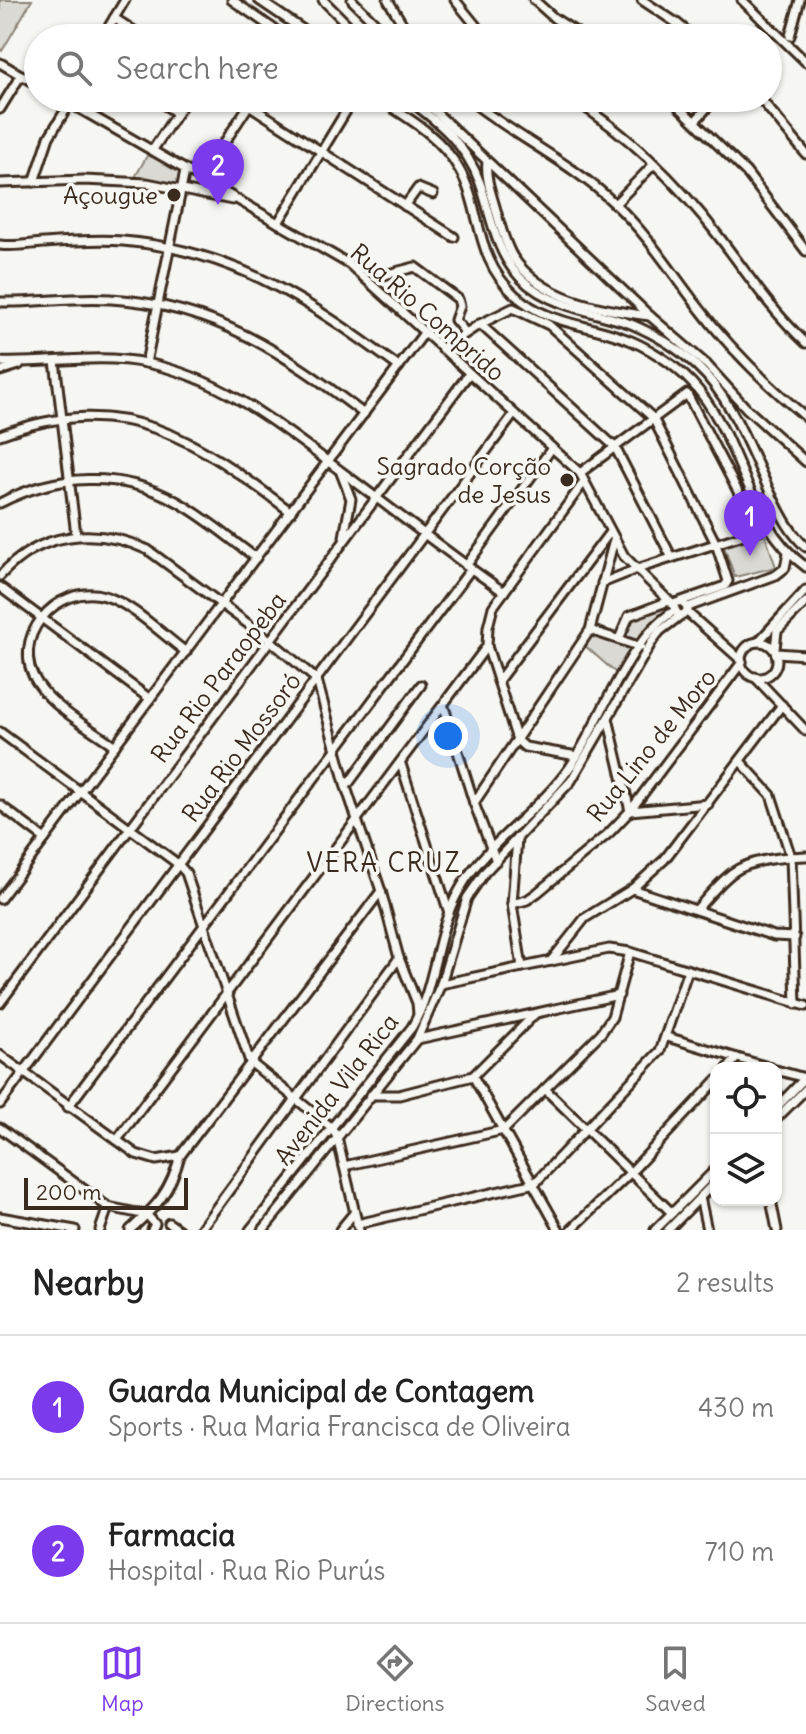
<!DOCTYPE html>
<meta charset="utf-8">
<style>
:root{--surface:#fff;--page:#f6f6f6;--text:#222;--muted:#767676;--line:#e0e0e0;--accent:#7c3aed}
body{margin:0;font-family:Delius,sans-serif;background:var(--page);color:var(--text)}
.controls{position:absolute;right:24px;bottom:24px;display:grid;overflow:hidden;border-radius:16px;box-shadow:0 2px 6px #0004}
.controls button{width:72px;height:72px;display:grid;place-items:center;padding:0;border:0;border-bottom:2px solid var(--line);background:var(--surface);color:var(--text);font:40px sans-serif}
.scale{position:absolute;left:24px;bottom:20px;width:164px;box-sizing:border-box;padding-left:8px;border:4px solid #3b2a1e;border-top:0;font-size:22px;line-height:28px;white-space:nowrap;color:#3b2a1e;-webkit-text-stroke:6px #f6f6f2;paint-order:stroke}
.you{position:absolute;left:448px;top:736px;width:28px;height:28px;margin:-20px;border:6px solid #fff;border-radius:50%;background:#1a73e8;box-shadow:0 0 0 12px #1a73e833}
.badge{display:grid;place-items:center;width:52px;height:52px;border-radius:50%;background:var(--accent);color:#fff;font-size:26px;font-weight:700}
.pin{position:absolute;translate:-50% -66px;filter:drop-shadow(0 2px 4px #0008)}
.pin::after{content:'';position:absolute;top:42px;width:28px;height:24px;background:inherit;clip-path:polygon(0 0,100% 0,50% 100%)}
.list{margin:0;padding:0;list-style:none}
h2{display:flex;justify-content:space-between;align-items:center;height:104px;margin:0;padding:0 32px;font-size:34px}
h2 small{font-size:26px;font-weight:400;color:var(--muted)}
.list li{display:grid;grid-template-columns:52px 1fr auto;gap:24px;align-items:center;box-sizing:border-box;height:144px;padding:0 32px;border-top:2px solid var(--line)}
.list b{display:block;font-size:30px;white-space:nowrap}
.list p{margin:0;font-size:26px;white-space:nowrap;color:var(--muted)}
.list em{font-size:26px;font-style:normal;color:var(--muted)}
.icon{flex:none;width:44px;height:44px;fill:none;stroke:currentColor;stroke-width:2;stroke-linecap:round;stroke-linejoin:round}
.map{position:relative;flex:none;width:806px;height:1230px;overflow:hidden}
.search{position:absolute;background:var(--surface);box-shadow:0 2px 6px #0004;left:24px;right:24px;top:24px;height:88px;display:flex;align-items:center;gap:20px;box-sizing:border-box;padding:0 28px;border-radius:44px;color:var(--muted);font-size:30px}
.sheet{height:392px;background:var(--surface)}
nav{display:flex;justify-content:space-around;align-items:center;box-sizing:border-box;height:112px;border-top:2px solid var(--line);background:var(--surface);font-size:22px;color:var(--muted)}
nav a{display:grid;justify-items:center;gap:4px}
nav .on{color:var(--accent)}
.map>svg:first-child{display:block}
</style>
<div class="map">
<svg width="806" height="1230" viewBox="0 0 806 1230">
<rect width="100%" height="100%" fill="#f6f6f2"/>
<filter id="ink" filterUnits="userSpaceOnUse"><feTurbulence type="fractalNoise" baseFrequency=".0125" numOctaves="2"/><feDisplacementMap in="SourceGraphic" scale="16" xChannelSelector="R" yChannelSelector="G"/><feConvolveMatrix kernelMatrix="1 2 1 2 8 2 1 2 1" color-interpolation-filters="sRGB"/></filter>
<g filter="url(#ink)">
<!-- green -->
<g fill="#dad9d3" stroke="#8a8278" stroke-width="2">
<polygon points="0,0 32,0 2,51 0,49"/>
<polygon points="148,154 182,172 179,187 134,179"/>
<polygon points="764,532 776,567 735,577 723,544"/>
<polygon points="664,605 671,611 638,643 621,637 628,616"/>
<polygon points="591,632 635,646 617,674 583,644"/>
</g>
<g fill="none" stroke-linecap="round" stroke-linejoin="round">
<defs>
<g id="minor">
<polyline points="232,0 287,38"/>
<polyline points="259,0 315,38"/>
<polyline points="323,0 361,38"/>
<polyline points="352,0 390,38"/>
<polyline points="388,0 411,38"/>
<polyline points="455,0 486,38"/>
<polyline points="534,0 554,18 585,38"/>
<polyline points="642,0 678,24 695,38"/>
<polyline points="742,0 806,62"/>
<polyline points="114,18 145,38"/>
<polyline points="790,36 800,0"/>
<polyline points="102,38 125,0"/>
<polyline points="0,63 38,85"/>
<polyline points="61,98 349,264 580,473 624,556 673,605"/>
<polyline points="154,98 177,113"/>
<polyline points="238,98 454,237"/>
<path d="M377,98C408,118 441,136 459,169C483,210 473,257 515,295C548,324 582,323 621,337C647,346 673,363 692,383C742,436 745,523 806,567"/>
<path d="M406,98C439,122 466,144 480,183C490,212 494,243 512,268C541,307 589,309 631,324C655,334 678,348 697,366C732,398 750,450 770,492C780,512 789,532 806,547"/>
<polyline points="421,98 650,316 707,365 747,409 806,462"/>
<path d="M467,98C514,136 571,162 615,204C647,234 670,270 696,304C728,347 765,383 806,417"/>
<path d="M571,98C628,134 679,184 720,238C750,277 769,308 806,343"/>
<polyline points="670,98 746,172 806,251"/>
<polyline points="760,98 806,154"/>
<polyline points="0,109 21,75"/>
<polyline points="695,121 716,98"/>
<polyline points="152,151 187,98"/>
<path d="M487,162C485,178 492,195 496,210C500,225 505,244 513,257C541,300 603,310 650,316"/>
<polyline points="200,180 249,105"/>
<polyline points="34,182 49,137 70,103"/>
<polyline points="0,183 84,180 147,183 232,200"/>
<polyline points="615,204 654,164"/>
<polyline points="405,206 418,188 433,194"/>
<polyline points="278,223 354,98"/>
<path d="M0,245C14,247 29,244 43,243C70,241 96,239 123,241C235,250 312,303 399,367"/>
<polyline points="380,276 415,267 458,299 460,306 455,320 465,332"/>
<path d="M0,302C37,303 74,296 111,299C215,305 284,353 364,414"/>
<polyline points="480,324 615,447 672,558"/>
<polyline points="442,349 480,324 513,308 549,325 653,418 716,544 728,581 725,586 676,603 673,605 678,615 683,615 688,610 683,602"/>
<polyline points="55,361 76,535"/>
<path d="M0,362C49,364 97,353 146,363C223,378 281,427 342,472C396,512 449,554 504,592"/>
<polyline points="146,363 185,171"/>
<polyline points="0,371 19,365"/>
<path d="M0,435C125,389 195,439 291,512"/>
<polyline points="341,473 351,499 344,537"/>
<polyline points="580,473 687,394 758,530"/>
<path d="M0,503C56,474 119,470 176,501C204,516 230,539 256,558"/>
<polyline points="466,566 552,448"/>
<path d="M0,576C40,531 96,526 148,550L270,640L317,680L346,787L381,891L399,958L417,1003L418,1014"/>
<polyline points="602,583 637,569 762,529"/>
<polyline points="0,587 150,699"/>
<polyline points="688,607 776,575 785,568 788,553"/>
<polyline points="687,612 742,661"/>
<polyline points="590,630 641,647"/>
<polyline points="619,639 629,616 669,601"/>
<polyline points="758,642 806,590"/>
<circle cx="759" cy="660" r="18"/>
<polyline points="775,649 777,631 806,602"/>
<polyline points="776,653 806,655"/>
<polyline points="755,677 806,731"/>
<polyline points="498,681 610,532"/>
<polyline points="444,707 474,803 496,861"/>
<polyline points="608,718 630,811"/>
<polyline points="0,732 178,864 186,873 250,1062 331,1127 337,1137 359,1230"/>
<path d="M115,746C90,728 56,710 38,684C7,640 56,582 105,596C132,604 163,635 186,652"/>
<polyline points="577,756 525,747 517,740 487,646 488,627 493,607 584,482"/>
<polyline points="741,762 771,795 791,857 796,1004"/>
<polyline points="401,764 449,913"/>
<polyline points="346,787 421,685"/>
<polyline points="474,803 590,630 614,540"/>
<polyline points="0,805 45,839"/>
<polyline points="630,811 708,804"/>
<polyline points="517,838 512,904 522,967"/>
<polyline points="632,889 774,936 795,937"/>
<polyline points="0,899 424,333"/>
<polyline points="512,904 527,900 537,893 609,833 630,811 742,662"/>
<path d="M696,910C707,898 719,883 732,873C751,859 783,857 806,856"/>
<polyline points="551,961 585,918 632,889 664,860 782,705"/>
<polyline points="441,984 609,949 630,952 806,1006"/>
<polyline points="0,1003 468,375"/>
<polyline points="667,1037 771,1068"/>
<polyline points="418,1039 619,995"/>
<polyline points="0,1055 136,1154 156,1160 180,1156"/>
<polyline points="728,1068 737,1058"/>
<polyline points="776,1070 805,1078"/>
<polyline points="473,1076 559,1230"/>
<polyline points="545,1089 672,1213"/>
<polyline points="371,1095 399,1095 473,1076 534,1015"/>
<polyline points="0,1104 514,414"/>
<polyline points="68,1107 471,569"/>
<polyline points="776,1108 806,1077"/>
<polyline points="776,1119 806,1089"/>
<polyline points="0,1128 108,1207 147,1215 155,1224 152,1230"/>
<polyline points="117,1140 487,646"/>
<polyline points="344,1166 504,1130 601,1033 612,1017 630,952"/>
<polyline points="700,1197 707,1230"/>
<polyline points="771,1200 777,1230"/>
<polyline points="0,1217 75,1230"/>
<polyline points="169,1223 179,1230"/>
<polyline points="357,1224 535,1183 660,1051 688,970"/>
<polyline points="100,1230 108,1207"/>
<path d="M130,1230C158,1205 170,1192 180,1156L381,891"/>
<polyline points="200,1230 399,958"/>
<path d="M250,1230L412,1027C437,984 435,931 460,889C487,841 539,812 570,767C602,720 627,640 674,611"/>
<polyline points="263,1230 417,1039 441,984 467,898 485,872 571,781 653,640 660,631 681,615"/>
<polyline points="340,1230 354,1213"/>
<polyline points="571,1230 631,1172 716,1081"/>
<polyline points="655,1230 716,1169"/>
<polyline points="668,1230 716,1181"/>
</g>
</defs>
<!-- minor casing -->
<use href="#minor" stroke="#3b2a1e" stroke-width="13"/>
<!-- minor -->
<use href="#minor" stroke="#f6f6f2" stroke-width="7"/>
</g>
</g>
<!-- markers -->
<g fill="#3b2a1e" stroke="#f6f6f2" stroke-width="3">
<circle cx="174" cy="195" r="8"/>
<circle cx="567" cy="480" r="8"/>
</g>
<g text-anchor="middle" dominant-baseline="central" stroke-width="7" stroke-linejoin="round" paint-order="stroke">
<!-- poi labels -->
<g font-size="24" fill="#3b2a1e" stroke="#f6f6f2" text-anchor="end">
<text x="158" y="195">Açougue</text>
<text x="551" y="466">Sagrado Corção<tspan x="551" dy="28">de Jesus</tspan></text>
</g>
<!-- street labels -->
<g font-size="24" fill="#3b2a1e" stroke="#f6f6f2">
<text transform="translate(428 312) rotate(41)">Rua Rio Comprido</text>
<text transform="translate(218 677) rotate(-53)">Rua Rio Paraopeba</text>
<text transform="translate(651 745) rotate(-51)">Rua Lino de Moro</text>
<text transform="translate(241 747) rotate(-53)">Rua Rio Mossoró</text>
<text transform="translate(336 1089) rotate(-52)">Avenida Vila Rica</text>
</g>
<!-- neighbourhood labels -->
<g font-size="26" letter-spacing="2" fill="#3b2a1e" stroke="#f6f6f2">
<text x="384" y="862">VERA CRUZ</text>
</g>
</g>
</svg>
<div class="controls">
<button><svg class="icon" aria-label="locate" viewBox="0 0 24 24"><circle cx="12" cy="12" r="6"/><path d="M12 2v4M12 18v4M2 12h4M18 12h4"/></svg></button>
<button><svg class="icon" aria-label="layers" viewBox="0 0 24 24"><path d="M12 4l9 5-9 5-9-5zM3 14l9 5 9-5"/></svg></button>
</div>
<div class="scale">200 m</div>
<div class="you"></div>
<div class="pin badge" style="left:750px;top:556px">1</div>
<div class="pin badge" style="left:218px;top:205px">2</div>
<div class="search"><svg class="icon" aria-label="search" viewBox="0 0 24 24"><circle cx="10" cy="10" r="6"/><path d="M15 15l6 6"/></svg>Search here</div>
</div>
<section class="sheet">
<h2>Nearby<small>2 results</small></h2>
<ul class="list">
<li><span class="badge">1</span><div><b>Guarda Municipal de Contagem</b><p>Sports · Rua Maria Francisca de Oliveira</p></div><em>430 m</em></li>
<li><span class="badge">2</span><div><b>Farmacia</b><p>Hospital · Rua Rio Purús</p></div><em>710 m</em></li>
</ul>
</section>
<nav>
<a class="on"><svg class="icon" aria-label="map" viewBox="0 0 24 24"><path d="M3 6l6-2 6 2 6-2v14l-6 2-6-2-6 2zM9 4v14M15 6v14"/></svg>Map</a>
<a><svg class="icon" aria-label="directions" viewBox="0 0 24 24"><path d="M12 3l9 9-9 9-9-9zM9 14v-3h6M13 9l2 2-2 2"/></svg>Directions</a>
<a><svg class="icon" aria-label="saved" viewBox="0 0 24 24"><path d="M7 4h10v16l-5-4-5 4z"/></svg>Saved</a>
</nav>
